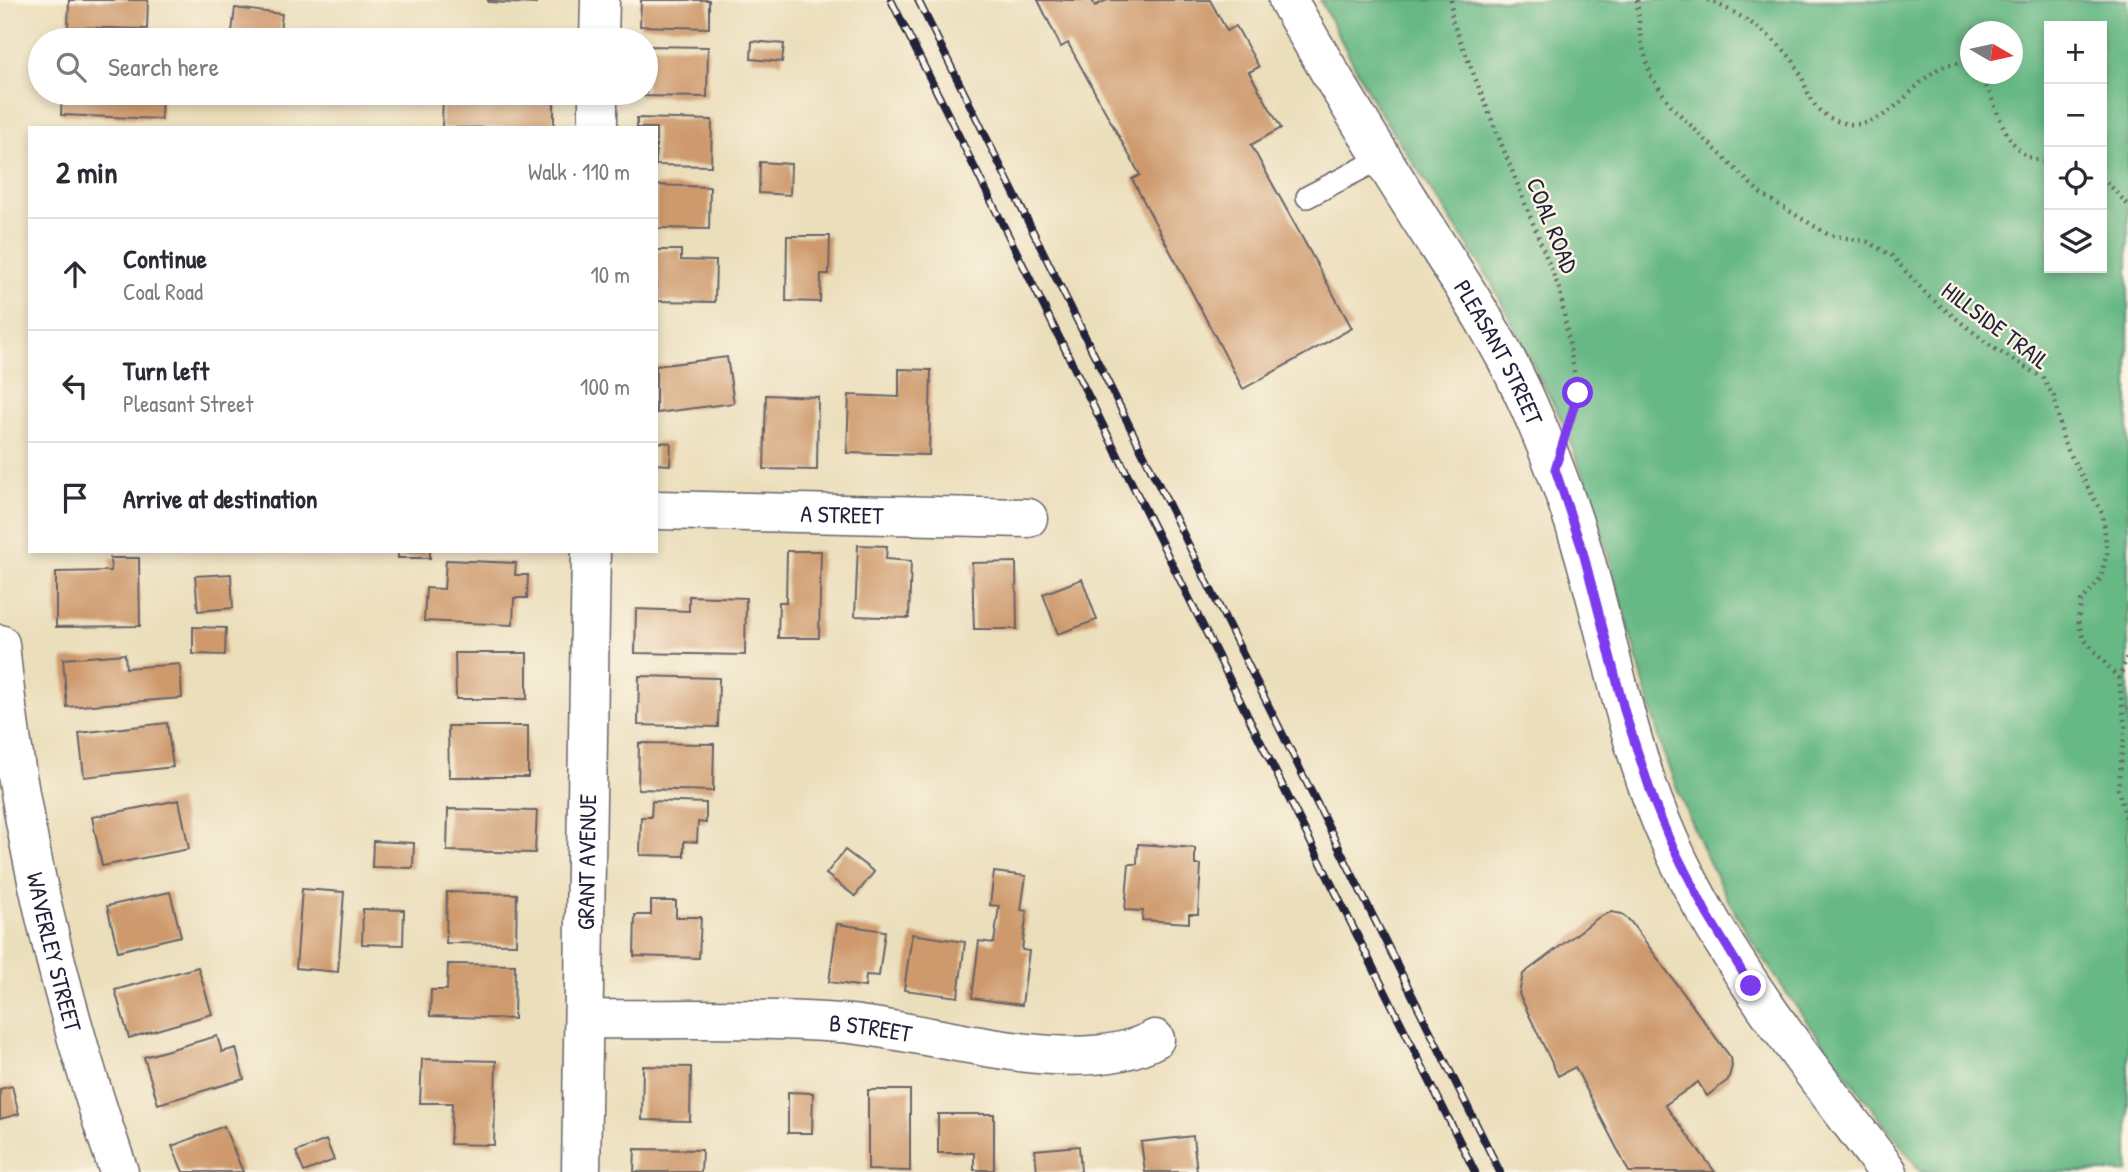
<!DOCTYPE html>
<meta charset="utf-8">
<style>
:root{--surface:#fff;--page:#f7f7f7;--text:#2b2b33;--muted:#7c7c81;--line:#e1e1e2}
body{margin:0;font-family:"Patrick Hand",sans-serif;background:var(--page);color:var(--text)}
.controls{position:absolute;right:21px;top:21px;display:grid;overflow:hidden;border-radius:0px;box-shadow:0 4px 10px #0003}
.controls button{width:63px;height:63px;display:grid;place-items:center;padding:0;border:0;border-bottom:2px solid var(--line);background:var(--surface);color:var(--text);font:35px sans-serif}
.compass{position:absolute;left:1960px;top:21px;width:63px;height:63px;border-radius:50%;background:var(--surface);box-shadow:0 4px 10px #0003;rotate:99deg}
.stop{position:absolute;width:21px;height:21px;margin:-16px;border:5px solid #7c3aed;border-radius:50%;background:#fff}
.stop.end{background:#7c3aed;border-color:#fff;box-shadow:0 2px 7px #0008}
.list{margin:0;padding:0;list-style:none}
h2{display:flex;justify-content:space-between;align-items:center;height:91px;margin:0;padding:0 28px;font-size:30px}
h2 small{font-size:23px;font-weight:400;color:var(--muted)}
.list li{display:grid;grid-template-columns:46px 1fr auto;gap:21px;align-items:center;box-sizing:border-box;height:112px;padding:0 28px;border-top:2px solid var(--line)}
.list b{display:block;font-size:26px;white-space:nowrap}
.list p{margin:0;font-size:23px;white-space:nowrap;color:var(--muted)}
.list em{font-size:23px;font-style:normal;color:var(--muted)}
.icon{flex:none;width:38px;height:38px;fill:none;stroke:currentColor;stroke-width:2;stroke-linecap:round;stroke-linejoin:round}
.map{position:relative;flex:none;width:2128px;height:1172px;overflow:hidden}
.search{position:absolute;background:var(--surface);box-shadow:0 4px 10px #0003;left:28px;top:28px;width:630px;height:77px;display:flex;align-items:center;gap:18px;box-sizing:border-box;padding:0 24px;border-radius:38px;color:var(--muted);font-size:26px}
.panel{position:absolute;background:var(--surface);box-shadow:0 4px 10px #0003;left:28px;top:126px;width:630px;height:427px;border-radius:0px}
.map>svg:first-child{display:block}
</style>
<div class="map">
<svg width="2128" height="1172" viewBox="0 0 2128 1172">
<rect width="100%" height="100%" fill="#fcf5e5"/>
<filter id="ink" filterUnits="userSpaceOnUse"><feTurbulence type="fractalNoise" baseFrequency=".0143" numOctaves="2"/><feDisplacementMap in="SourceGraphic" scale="14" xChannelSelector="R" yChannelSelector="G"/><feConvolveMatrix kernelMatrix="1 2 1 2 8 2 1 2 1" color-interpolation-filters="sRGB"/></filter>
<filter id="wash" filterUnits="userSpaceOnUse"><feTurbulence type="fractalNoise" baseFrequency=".00686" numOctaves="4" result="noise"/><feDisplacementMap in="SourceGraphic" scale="28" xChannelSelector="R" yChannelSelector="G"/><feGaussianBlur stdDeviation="1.57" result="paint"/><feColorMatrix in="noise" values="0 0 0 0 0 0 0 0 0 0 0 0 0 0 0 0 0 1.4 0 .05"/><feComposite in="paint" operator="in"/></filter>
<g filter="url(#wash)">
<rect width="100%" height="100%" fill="#ebdebb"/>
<!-- forest -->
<path fill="#66b884" stroke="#446d60" stroke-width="2" fill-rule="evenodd" d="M1320,0H2128V1172H1921C1855,1084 1783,998 1730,903C1703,854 1682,803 1663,752L1593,501L1562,421L1489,278L1374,103ZM2049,26H2102V268H2049ZM1970,32H2012V74H1970Z"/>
<g id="blocks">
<!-- building -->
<g fill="#ce996c">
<polygon points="69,0 148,0 147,29 68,27"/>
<polygon points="488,0 536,0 536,4 488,2"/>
<polygon points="641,0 709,0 709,28 640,26"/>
<polygon points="1038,0 1092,0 1095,6 1107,0 1210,0 1227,31 1236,26 1259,67 1249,72 1281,128 1251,145 1352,328 1243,389 1132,179 1140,175 1068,43 1061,47"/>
<polygon points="235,8 282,14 279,40 231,40"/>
<polygon points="476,35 520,36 520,40 476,40"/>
<polygon points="752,41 784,44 782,62 751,59"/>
<polygon points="646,46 708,47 707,97 638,96 638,93 646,93"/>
<polygon points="62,93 162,93 161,119 61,115"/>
<rect x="314" y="93" width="50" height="7"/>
<polygon points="443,93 554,93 554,127 442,128"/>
<polygon points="637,118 712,120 711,166 656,165 656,128 637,128"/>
<polygon points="760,162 791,164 790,195 759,193"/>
<polygon points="656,185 710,187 709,229 656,228"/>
<polygon points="787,236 830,236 829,274 821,274 820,302 786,301"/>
<polygon points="656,250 681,250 681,260 716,261 715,302 656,301"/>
<polygon points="727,357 734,403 656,413 656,366"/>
<polygon points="899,369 931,370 929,455 847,453 849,395 899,397"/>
<polygon points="766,395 818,397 817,470 764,469"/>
<polygon points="656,442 671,443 670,465 656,464"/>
<polygon points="858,545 887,546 886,559 911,561 909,618 855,616"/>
<rect x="398" y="551" width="32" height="7"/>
<polygon points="787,551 821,551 819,638 778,638 779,602 786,602"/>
<polygon points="110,558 139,558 140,626 56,627 56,572 111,571"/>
<polygon points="446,560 516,563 515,575 528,575 527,598 514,598 513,625 424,621 426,588 444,589"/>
<polygon points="1016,562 1017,629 974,629 972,563"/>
<polygon points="231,574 233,608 198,611 195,576"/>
<polygon points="1082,579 1097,620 1058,634 1043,594"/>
<polygon points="689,596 746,598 745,655 635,653 636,609 689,611"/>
<polygon points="193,627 226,628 225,655 193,654"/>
<polygon points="455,653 527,653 527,699 456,699"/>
<polygon points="125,654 126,668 180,664 182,698 67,707 63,659"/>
<polygon points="639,676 719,678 718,727 638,725"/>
<polygon points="167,723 173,767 84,777 79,733"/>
<polygon points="448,726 528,726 528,777 449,777"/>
<polygon points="639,743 714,744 713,791 638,789"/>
<polygon points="179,800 189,849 102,866 92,817"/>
<polygon points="652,801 706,803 706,823 698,822 697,842 684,841 684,856 640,855 641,817 651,817"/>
<polygon points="448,809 537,811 535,853 447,851"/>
<polygon points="373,841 414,843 413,868 372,867"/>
<polygon points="1138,844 1195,848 1195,865 1201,865 1198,914 1189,914 1189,923 1142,920 1143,911 1125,910 1129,864 1137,864"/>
<polygon points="845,850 874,872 855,896 826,874"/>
<polygon points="994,872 1026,876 1021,910 1027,911 1022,950 1029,951 1022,1005 972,998 979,941 994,943 999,906 990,905"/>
<polygon points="302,889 344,892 338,972 296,968"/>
<polygon points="170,892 181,936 118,951 107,906"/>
<polygon points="447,892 517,894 516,944 446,943"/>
<polygon points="651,901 676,901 676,917 701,917 699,958 634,956 635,915 651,915"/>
<polygon points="363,909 404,910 403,945 362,944"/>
<polygon points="1611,912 1622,914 1630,921 1731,1058 1732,1066 1728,1080 1707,1096 1698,1082 1665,1105 1715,1172 1629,1172 1575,1067 1558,1076 1519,994 1523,974 1599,917"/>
<polygon points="837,924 885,931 879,976 866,975 865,987 829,982"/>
<polygon points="912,934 965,942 958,997 904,990"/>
<polygon points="448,964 515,965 514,1019 430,1016 431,990 447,990"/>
<polygon points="198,967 212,1014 129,1038 115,990"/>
<polygon points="217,1036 222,1052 236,1048 244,1079 158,1104 144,1057"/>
<polygon points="422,1059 496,1061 494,1145 450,1144 452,1103 420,1103"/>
<polygon points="643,1066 691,1067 690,1121 642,1120"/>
<polygon points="12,1086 19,1114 0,1119 0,1089"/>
<polygon points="868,1090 910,1090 910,1171 868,1170"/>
<polygon points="788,1092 813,1093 812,1133 788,1133"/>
<polygon points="938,1114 994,1114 994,1170 974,1170 974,1153 938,1153"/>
<polygon points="224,1126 243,1172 183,1172 172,1146"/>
<polygon points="1193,1136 1197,1172 1145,1172 1141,1142"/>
<polygon points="326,1140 334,1160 304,1172 296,1152"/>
<polygon points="1079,1146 1081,1172 1037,1172 1035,1150"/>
<polygon points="635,1149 702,1150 701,1172 634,1172"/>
</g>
</g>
</g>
<g filter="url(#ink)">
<use href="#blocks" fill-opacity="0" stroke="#686468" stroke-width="2"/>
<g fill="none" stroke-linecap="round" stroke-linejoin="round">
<defs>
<polyline id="service" points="1307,197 1382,158"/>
<g id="minor">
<polyline points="599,40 600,0"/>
<polyline points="598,128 598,93"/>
<path id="s1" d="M656,510L1028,518"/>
<path id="s2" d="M584,1019C669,1020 755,1017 840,1023C927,1029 1076,1082 1155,1039"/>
<path id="s3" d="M581,1172L591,551"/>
</g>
<g id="tertiary">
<path id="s4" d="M0,644C17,823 60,1001 119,1172"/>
</g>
<g id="primary">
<path id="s5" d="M1288,0C1329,74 1374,145 1419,217C1456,275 1495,332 1524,395C1547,445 1567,498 1583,551C1607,634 1623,720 1653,801C1705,940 1801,1055 1888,1172"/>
</g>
</defs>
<!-- service casing -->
<use href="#service" stroke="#686468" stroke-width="24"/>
<!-- minor casing -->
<use href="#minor" stroke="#686468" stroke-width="41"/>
<!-- tertiary casing -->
<use href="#tertiary" stroke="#686468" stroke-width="41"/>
<!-- primary casing -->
<use href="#primary" stroke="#686468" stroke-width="41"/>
<!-- path -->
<g stroke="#686468" stroke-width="4.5" stroke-dasharray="2 5" stroke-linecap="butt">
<polyline points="1451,0 1452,20 1560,291 1578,393 1573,410"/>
<polyline points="1637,0 1641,41 1651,76 1672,107 1761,194 1829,235 1868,242 1892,256 1928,296 1992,347 2043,378 2054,397 2064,443 2103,515 2107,553 2100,579 2081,602 2078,620 2083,638 2119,679 2125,727 2118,789 2128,825"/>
<path d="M1708,0C1739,13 1769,32 1791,58C1809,80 1803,108 1837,121C1898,143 1921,47 1970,66"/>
<path d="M1979,74C2001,105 2001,158 2049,163"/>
<polyline points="2102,177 2128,205"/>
<polyline points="2119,679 2128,654"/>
</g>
<!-- service -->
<use href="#service" stroke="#fff" stroke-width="21"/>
<!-- minor -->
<use href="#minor" stroke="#fff" stroke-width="38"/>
<!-- tertiary -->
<use href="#tertiary" stroke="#fff" stroke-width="38"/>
<!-- primary -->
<use href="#primary" stroke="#fff" stroke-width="38"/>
<defs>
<g id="rail">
<polyline points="891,0 1475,1172"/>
<polyline points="918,0 1500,1172"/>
</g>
</defs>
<!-- rail casing -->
<use href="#rail" stroke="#22223b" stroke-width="8"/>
<!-- rail -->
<use href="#rail" stroke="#fcf5e5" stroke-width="5" stroke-dasharray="16" stroke-linecap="butt"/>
</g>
</g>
<g fill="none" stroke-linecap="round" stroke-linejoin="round" filter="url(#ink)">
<!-- route -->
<polyline stroke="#7c3aed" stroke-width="9" points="1578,393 1555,469 1583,552 1625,713 1654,802 1670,841 1707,914 1751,986"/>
</g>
<g text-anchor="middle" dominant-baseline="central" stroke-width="5" stroke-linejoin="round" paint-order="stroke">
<!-- street labels -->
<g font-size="24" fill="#22223b" stroke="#fcf5e5">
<text transform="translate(1553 225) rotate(68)">COAL ROAD</text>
<text transform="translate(1996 325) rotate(37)">HILLSIDE TRAIL</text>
<text stroke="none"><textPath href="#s5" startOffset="411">PLEASANT STREET</textPath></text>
<text stroke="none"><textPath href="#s1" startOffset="186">A STREET</textPath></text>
<text stroke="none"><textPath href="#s3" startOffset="310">GRANT AVENUE</textPath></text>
<text stroke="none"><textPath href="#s4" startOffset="313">WAVERLEY STREET</textPath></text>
<text stroke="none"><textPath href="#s2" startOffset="287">B STREET</textPath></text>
</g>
</g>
</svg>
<div class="controls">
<button>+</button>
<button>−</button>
<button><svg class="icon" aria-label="locate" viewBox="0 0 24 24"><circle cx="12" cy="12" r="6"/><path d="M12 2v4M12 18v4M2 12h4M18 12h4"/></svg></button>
<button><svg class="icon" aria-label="layers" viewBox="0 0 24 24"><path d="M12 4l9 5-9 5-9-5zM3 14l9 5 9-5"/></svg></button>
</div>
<svg class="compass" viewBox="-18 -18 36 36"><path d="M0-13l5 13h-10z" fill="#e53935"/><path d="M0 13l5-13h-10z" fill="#7c7c81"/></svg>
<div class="stop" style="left:1578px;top:393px"></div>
<div class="stop end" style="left:1751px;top:986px"></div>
<div class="search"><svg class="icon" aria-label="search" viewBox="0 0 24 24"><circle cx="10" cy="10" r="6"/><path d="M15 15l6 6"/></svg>Search here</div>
<section class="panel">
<h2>2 min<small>Walk · 110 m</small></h2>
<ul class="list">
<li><svg class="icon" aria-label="ahead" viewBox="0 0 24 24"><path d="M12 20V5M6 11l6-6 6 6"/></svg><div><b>Continue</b><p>Coal Road</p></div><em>10 m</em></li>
<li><svg class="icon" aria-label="left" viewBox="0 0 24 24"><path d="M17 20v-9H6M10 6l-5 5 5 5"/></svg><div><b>Turn left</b><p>Pleasant Street</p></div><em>100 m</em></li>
<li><svg class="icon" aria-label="arrive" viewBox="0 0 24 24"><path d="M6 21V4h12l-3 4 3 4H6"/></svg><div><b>Arrive at destination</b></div></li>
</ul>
</section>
</div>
